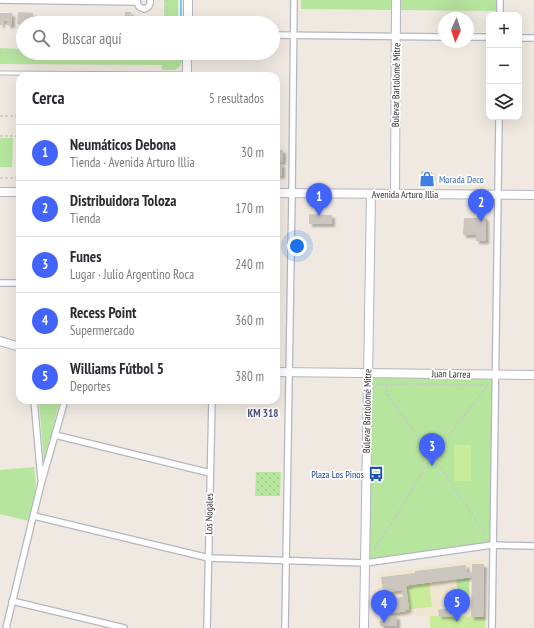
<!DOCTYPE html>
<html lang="es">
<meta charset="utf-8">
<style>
:root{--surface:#fff;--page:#f2f2f3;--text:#2b2b33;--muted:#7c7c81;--line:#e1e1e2;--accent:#4264fb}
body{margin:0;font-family:"PT Sans Narrow",sans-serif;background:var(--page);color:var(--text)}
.controls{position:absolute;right:12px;top:12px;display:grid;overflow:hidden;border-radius:8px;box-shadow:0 4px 16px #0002}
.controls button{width:36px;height:36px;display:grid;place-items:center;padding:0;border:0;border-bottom:1px solid var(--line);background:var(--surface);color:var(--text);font:20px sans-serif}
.compass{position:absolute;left:438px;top:12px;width:36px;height:36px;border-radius:50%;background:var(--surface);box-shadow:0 4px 16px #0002;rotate:183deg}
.you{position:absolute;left:297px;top:246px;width:14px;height:14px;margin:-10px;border:3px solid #fff;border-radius:50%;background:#1a73e8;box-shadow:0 0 0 6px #1a73e833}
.badge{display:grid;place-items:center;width:26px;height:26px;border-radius:50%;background:var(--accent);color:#fff;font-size:13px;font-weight:700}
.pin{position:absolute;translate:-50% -33px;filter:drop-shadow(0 1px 2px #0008)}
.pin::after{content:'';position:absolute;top:21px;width:14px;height:12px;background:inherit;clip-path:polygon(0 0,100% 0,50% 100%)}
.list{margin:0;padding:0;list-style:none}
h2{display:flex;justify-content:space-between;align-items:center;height:52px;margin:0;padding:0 16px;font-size:17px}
h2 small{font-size:13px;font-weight:400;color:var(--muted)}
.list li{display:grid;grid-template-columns:26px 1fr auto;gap:12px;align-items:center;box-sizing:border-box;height:56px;padding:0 16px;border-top:1px solid var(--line)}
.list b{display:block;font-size:15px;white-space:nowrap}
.list p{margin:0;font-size:13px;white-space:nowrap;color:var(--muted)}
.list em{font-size:13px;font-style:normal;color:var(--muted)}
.icon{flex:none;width:22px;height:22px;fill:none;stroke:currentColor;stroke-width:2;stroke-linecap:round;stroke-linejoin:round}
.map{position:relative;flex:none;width:534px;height:628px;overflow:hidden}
.search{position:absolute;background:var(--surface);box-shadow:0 4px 16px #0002;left:16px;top:16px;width:264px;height:44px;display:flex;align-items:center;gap:10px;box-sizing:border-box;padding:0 14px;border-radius:22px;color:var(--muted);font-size:15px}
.panel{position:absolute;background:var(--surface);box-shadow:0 4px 16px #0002;left:16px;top:72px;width:264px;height:332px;border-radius:12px}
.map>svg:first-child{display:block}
</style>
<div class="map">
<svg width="534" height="628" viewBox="0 0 534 628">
<defs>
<pattern id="garden-dots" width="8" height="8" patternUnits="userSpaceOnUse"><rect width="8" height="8" fill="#b6e59e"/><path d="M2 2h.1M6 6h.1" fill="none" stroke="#9dc588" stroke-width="1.8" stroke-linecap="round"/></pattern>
<filter id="shadow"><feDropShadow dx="3" dy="3" stdDeviation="1" flood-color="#0004"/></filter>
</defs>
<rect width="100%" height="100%" fill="#efe9e1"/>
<!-- education -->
<polygon fill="#f0e6d1" points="485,558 485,617 378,616 378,574"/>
<!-- grass -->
<g fill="#b6e59e">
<rect x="164" y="0" width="14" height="23"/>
<polygon points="301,0 496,0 496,11 301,9"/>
<path d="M0,48L23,49V53H183C183,61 182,66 175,70H162V65L0,64Z"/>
<polygon points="0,138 13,138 12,167 0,167"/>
<polygon points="368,373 495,375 492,545 365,563"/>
<polygon points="39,400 60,400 44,462"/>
<polygon points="34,467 36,484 34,499 29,521 0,514 0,470"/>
<polygon points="469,578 469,602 459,603 456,580"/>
</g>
<!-- garden -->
<polygon fill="url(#garden-dots)" points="256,472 281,472 280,496 255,496"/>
<!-- pitch -->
<g fill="#c9ec9a">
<rect x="454" y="445" width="17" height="36"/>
<polygon points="429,583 432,607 410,609 407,587"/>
<polygon points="430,616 485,617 485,628 430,628"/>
</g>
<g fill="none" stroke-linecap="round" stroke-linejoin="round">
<!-- stream -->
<polyline stroke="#75cff0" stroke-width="2" points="181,23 181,0"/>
</g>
<!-- building -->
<g fill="#cbc7bf" fill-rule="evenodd" filter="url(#shadow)">
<polygon points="18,12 33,13 33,23 23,23 23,25 17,24"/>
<polygon points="125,12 131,12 130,18 140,18 140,23 125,23"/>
<polygon points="0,13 12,13 12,25 7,25 7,21 2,21 2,25 0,25"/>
<polygon points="276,149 283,150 283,162 276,162"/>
<polygon points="276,164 282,164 282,176 276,175"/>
<polygon points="421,171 432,172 432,178 421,178"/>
<polygon points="309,214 332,215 332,224 309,224"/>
<polygon points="477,216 484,216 486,219 486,241 476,241 476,235 463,235 464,218 477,218"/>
<path d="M472,564H484L483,617H471L472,577L409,585V586H406L409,610H406V611L386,614L381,577L415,573V571L466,565L467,572H472ZM402,590L403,597L388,599L387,592Z"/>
<polygon points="455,607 456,617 439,616 438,610"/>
<polygon points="383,616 397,616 397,626 380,626 380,621 383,621"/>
</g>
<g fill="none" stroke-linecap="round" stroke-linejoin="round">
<defs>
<polyline id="lane" points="0,73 186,74"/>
<g id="street">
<polyline points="0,0 137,2"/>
<path d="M137,0C137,5 139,8 144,9C148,8 151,5 150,0"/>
<polyline points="500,15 500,0"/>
<polyline points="273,35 444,37"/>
<polyline points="468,37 489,37"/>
<polyline points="519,38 534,38"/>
<polyline points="0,283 20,283"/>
<polyline points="34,400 41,479"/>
<polyline points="55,435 210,473"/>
<polyline points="34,516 209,558 365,563 492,545 534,546"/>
<polyline points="12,601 124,628"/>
<polyline points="6,628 41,484 65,400"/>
<polyline points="207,628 212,400"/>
<polyline points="285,628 292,193 294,0"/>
<polyline points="492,628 499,117"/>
</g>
<g id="secondary">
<polyline points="188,23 188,0"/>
<polyline points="187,76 187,53"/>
<polyline points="0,192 20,192"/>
<polyline points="276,193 534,195"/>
<polyline points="395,194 396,0"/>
<polyline points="0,341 20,347"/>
<polyline points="276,372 534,375"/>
<polyline points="364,628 371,194"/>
</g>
</defs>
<!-- lane casing -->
<use href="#lane" stroke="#b4b7c1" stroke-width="5"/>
<!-- street casing -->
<use href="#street" stroke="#b4b7c1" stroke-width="8"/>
<!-- secondary casing -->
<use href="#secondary" stroke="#b4b7c1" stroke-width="10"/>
<!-- path -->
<g stroke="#c9c9c9" stroke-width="1.5" stroke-dasharray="3 2" stroke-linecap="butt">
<polyline points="167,23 167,0"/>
<polyline points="0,53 140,54 148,53"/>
<polyline points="0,116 17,116"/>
<polyline points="0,136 17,136"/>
<polyline points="0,178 20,178"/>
<polyline points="376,384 490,385"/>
<polyline points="386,384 386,393 426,448 425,459 439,459 439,448 426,448"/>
<polyline points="439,448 488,385"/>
<polyline points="435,459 485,534"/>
<polyline points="374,550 400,510 430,459"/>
</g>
<!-- lane -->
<use href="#lane" stroke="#fff" stroke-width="3"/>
<!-- street -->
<use href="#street" stroke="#fff" stroke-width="5.5"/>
<!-- secondary -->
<use href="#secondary" stroke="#fff" stroke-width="8"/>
</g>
<!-- icons -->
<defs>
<symbol id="shop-bare" viewBox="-9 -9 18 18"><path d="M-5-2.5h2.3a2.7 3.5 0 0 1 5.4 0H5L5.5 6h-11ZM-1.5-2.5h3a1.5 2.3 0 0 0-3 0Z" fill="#3f7fe0" stroke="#fff" stroke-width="2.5" paint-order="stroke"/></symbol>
<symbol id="bus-bare" viewBox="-9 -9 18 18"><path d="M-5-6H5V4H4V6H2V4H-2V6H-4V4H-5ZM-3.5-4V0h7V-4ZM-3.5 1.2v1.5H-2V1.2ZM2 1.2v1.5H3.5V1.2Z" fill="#1a4fb4" stroke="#fff" stroke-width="2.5" paint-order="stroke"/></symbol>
</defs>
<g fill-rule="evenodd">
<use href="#shop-bare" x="416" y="168" width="22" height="22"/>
<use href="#bus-bare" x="365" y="463" width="22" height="22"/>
</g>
<g text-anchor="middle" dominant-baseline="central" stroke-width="3.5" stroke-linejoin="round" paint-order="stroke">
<!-- street labels -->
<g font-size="10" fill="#2e2e2e" stroke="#fff">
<text transform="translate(396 85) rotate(-89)">Bulevar Bartolomé Mitre</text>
<text x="405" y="194">Avenida Arturo Illia</text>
<text transform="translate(451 374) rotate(1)">Juan Larrea</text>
<text transform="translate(367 411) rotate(-89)">Bulevar Bartolomé Mitre</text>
<text transform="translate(209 514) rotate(-89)">Los Nogales</text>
</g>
<!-- shop labels -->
<g font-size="10" fill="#366cbe" stroke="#fff" text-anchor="start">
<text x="439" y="179">Morada Deco</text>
</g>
<!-- transit labels -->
<g font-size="10" fill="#164399" stroke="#fff" text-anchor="end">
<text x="364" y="474">Plaza Los Pinos</text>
</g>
<!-- neighbourhood labels -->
<g font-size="11" font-weight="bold" fill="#4d5680" stroke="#fff">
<text x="263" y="413">KM 318</text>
</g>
</g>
</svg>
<div class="controls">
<button>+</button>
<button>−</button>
<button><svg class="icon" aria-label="layers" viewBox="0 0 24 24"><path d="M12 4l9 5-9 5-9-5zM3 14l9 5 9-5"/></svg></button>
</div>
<svg class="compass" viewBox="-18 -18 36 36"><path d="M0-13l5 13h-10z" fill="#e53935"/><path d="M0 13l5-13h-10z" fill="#7c7c81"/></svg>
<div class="you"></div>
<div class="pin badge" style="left:319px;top:216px">1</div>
<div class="pin badge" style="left:481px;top:222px">2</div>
<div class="pin badge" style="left:432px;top:466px">3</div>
<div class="pin badge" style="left:384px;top:623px">4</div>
<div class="pin badge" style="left:457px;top:622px">5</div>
<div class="search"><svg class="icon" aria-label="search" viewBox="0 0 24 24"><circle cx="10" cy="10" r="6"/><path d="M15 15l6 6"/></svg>Buscar aquí</div>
<section class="panel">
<h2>Cerca<small>5 resultados</small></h2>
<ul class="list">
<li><span class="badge">1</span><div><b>Neumáticos Debona</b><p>Tienda · Avenida Arturo Illia</p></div><em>30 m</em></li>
<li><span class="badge">2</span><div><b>Distribuidora Toloza</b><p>Tienda</p></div><em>170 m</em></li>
<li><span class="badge">3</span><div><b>Funes</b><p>Lugar · Julio Argentino Roca</p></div><em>240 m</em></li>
<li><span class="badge">4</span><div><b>Recess Point</b><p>Supermercado</p></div><em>360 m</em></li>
<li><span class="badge">5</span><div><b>Williams Fútbol 5</b><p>Deportes</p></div><em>380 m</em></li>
</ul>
</section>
</div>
